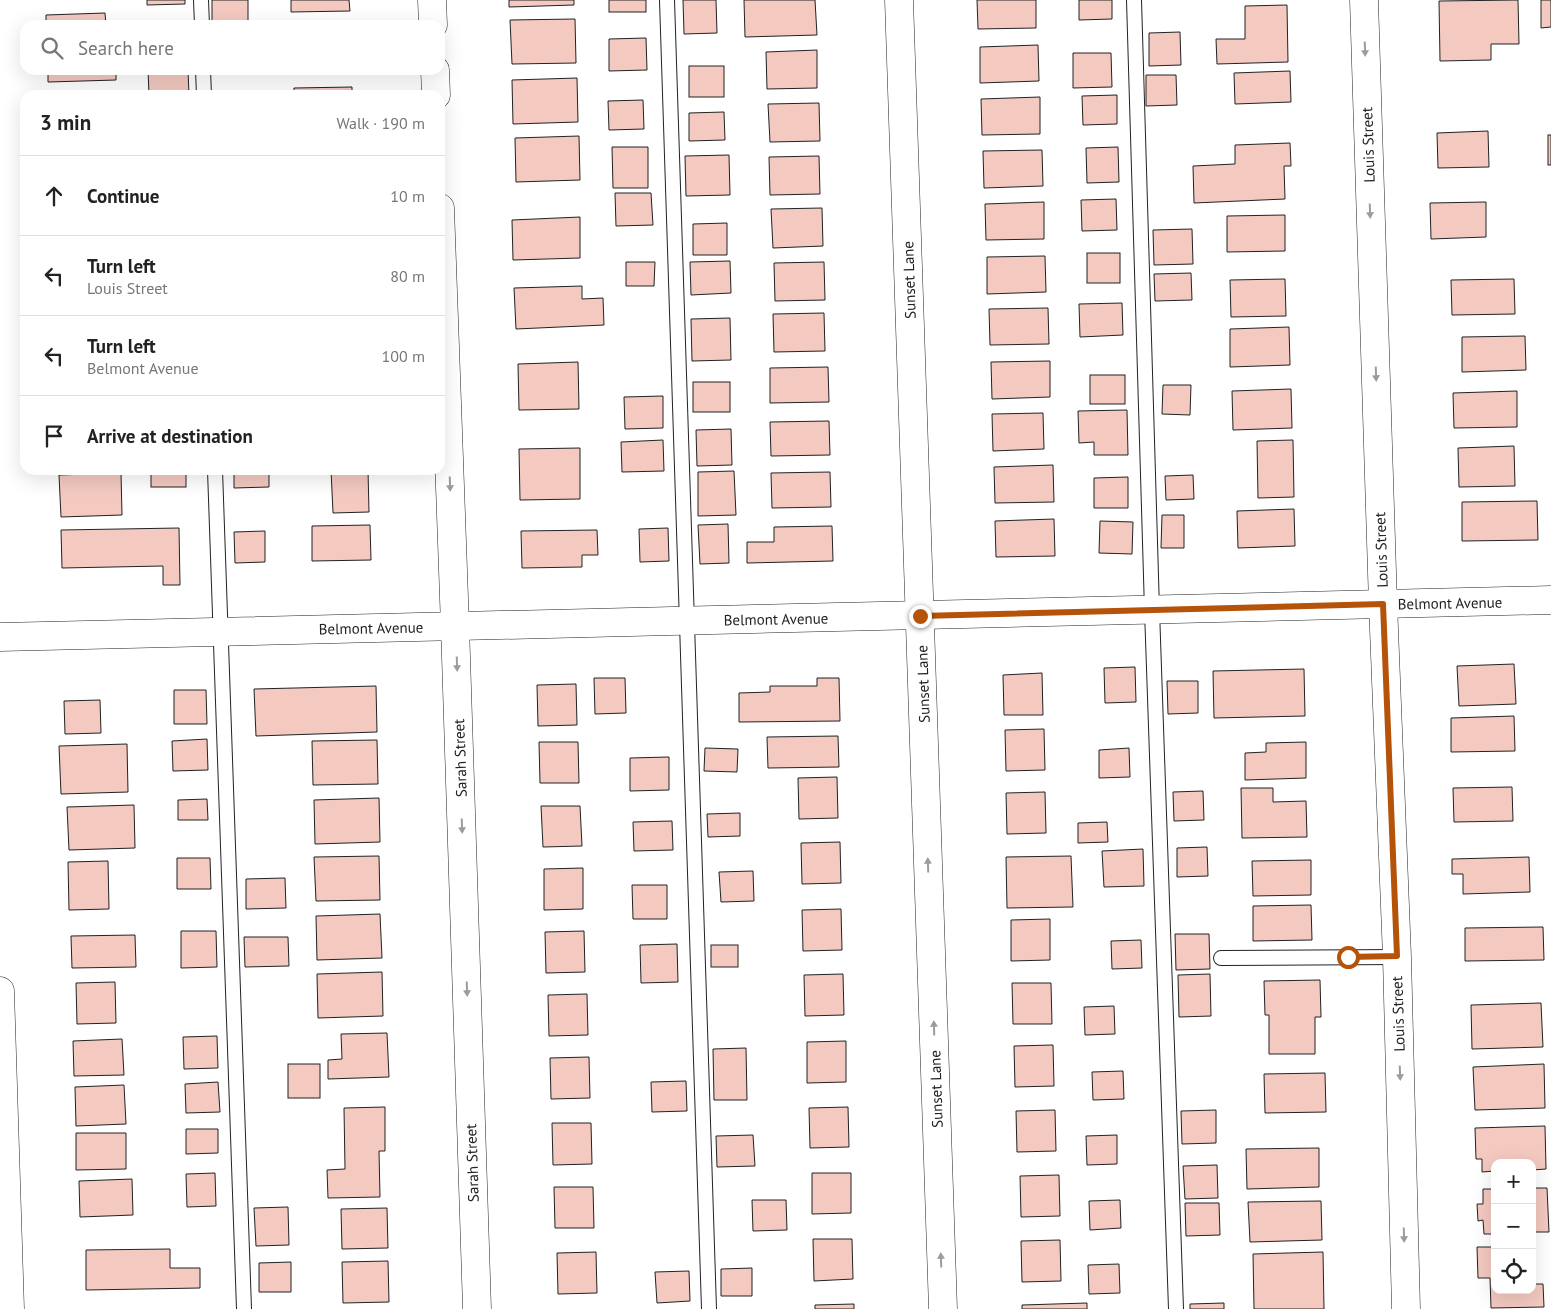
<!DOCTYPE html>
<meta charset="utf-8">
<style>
:root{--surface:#fff;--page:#f6f6f6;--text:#222;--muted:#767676;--line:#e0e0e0}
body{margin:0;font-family:"PT Sans",sans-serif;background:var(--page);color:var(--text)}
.controls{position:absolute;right:15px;bottom:15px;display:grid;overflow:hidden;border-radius:10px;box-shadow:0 5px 20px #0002}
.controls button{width:45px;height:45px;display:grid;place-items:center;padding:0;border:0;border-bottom:1px solid var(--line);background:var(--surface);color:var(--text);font:25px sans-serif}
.stop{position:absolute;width:15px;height:15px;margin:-11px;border:4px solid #b45309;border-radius:50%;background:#fff}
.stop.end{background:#b45309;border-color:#fff;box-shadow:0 1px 5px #0008}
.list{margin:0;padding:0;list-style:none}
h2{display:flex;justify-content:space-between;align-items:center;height:65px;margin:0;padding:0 20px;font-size:21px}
h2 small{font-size:16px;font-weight:400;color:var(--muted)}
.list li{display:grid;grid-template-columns:32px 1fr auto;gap:15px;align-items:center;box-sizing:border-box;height:80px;padding:0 20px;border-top:1px solid var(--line)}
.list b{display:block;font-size:19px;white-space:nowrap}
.list p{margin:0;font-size:16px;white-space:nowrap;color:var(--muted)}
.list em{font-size:16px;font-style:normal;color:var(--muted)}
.icon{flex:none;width:28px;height:28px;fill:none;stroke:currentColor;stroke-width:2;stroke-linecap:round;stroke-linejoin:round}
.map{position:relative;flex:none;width:1551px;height:1309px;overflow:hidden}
.search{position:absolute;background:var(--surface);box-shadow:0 5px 20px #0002;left:20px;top:20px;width:425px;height:55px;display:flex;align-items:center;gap:12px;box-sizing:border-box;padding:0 18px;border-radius:15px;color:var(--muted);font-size:19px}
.panel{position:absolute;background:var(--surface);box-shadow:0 5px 20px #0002;left:20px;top:90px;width:425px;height:385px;border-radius:15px}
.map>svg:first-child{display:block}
</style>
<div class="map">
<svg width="1551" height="1309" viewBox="0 0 1551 1309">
<rect width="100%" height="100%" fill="#fff"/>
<!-- building -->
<g fill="#f3c9c0" stroke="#222">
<polygon points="147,0 185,0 185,4 147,5"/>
<rect x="212" y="0" width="36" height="25"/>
<polygon points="291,0 349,0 350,11 291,12"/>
<polygon points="509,0 574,0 574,5 509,7"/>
<rect x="609" y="0" width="37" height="12"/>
<polygon points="683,0 716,0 717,33 684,34"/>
<polygon points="744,0 815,0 817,35 745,37"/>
<polygon points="977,0 1036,0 1036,28 978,29"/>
<polygon points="1079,0 1112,0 1112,19 1079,20"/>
<polygon points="1518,0 1519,44 1491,44 1491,60 1440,61 1439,1"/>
<polygon points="1541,0 1551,0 1551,27 1541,28"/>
<polygon points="1287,5 1288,62 1217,64 1216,39 1245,39 1245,6"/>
<polygon points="105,13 106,25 46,25 46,15"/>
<polygon points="575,19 576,63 512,64 510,20"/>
<polygon points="1180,32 1181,65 1149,66 1149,33"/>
<polygon points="646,38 647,70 609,71 609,39"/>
<polygon points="1038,45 1039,81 980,83 980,47"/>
<polygon points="817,50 817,88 767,89 766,52"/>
<polygon points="1073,53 1111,53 1112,87 1073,88"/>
<rect x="689" y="66" width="35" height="31"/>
<polygon points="48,70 116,70 116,80 48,82"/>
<polygon points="148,70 188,70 189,95 149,95"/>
<polygon points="1290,71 1291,102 1235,104 1234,73"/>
<polygon points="1146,75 1176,75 1177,105 1146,106"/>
<polygon points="577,78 578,122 513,124 512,80"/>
<polygon points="352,87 352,95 294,95 294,88"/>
<polygon points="1117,95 1117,124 1083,125 1082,96"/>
<polygon points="1040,97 1040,134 982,135 981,99"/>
<polygon points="643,100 644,129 609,130 608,101"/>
<polygon points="819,103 820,141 770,142 768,104"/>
<polygon points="724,112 725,140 689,141 689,113"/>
<polygon points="1488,131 1489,167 1438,168 1437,133"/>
<rect x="1548" y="135" width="3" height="30"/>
<polygon points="579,136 580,180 516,182 515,138"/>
<polygon points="1290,143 1291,166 1284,166 1285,199 1194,203 1193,166 1235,164 1235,145"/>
<polygon points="612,147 648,147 648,188 613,188"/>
<polygon points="1118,147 1119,182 1087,183 1086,148"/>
<polygon points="1042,150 1043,186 984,188 983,151"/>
<polygon points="729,155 730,195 686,196 685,156"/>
<polygon points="819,156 820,194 770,195 769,157"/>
<polygon points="615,193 651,193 653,225 616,226"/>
<polygon points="1116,199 1117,230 1082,231 1081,200"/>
<polygon points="1044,202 1044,239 986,240 985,204"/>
<polygon points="1486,202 1486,237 1431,239 1430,203"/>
<polygon points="822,208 823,246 773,248 771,209"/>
<polygon points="1285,215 1285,251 1227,252 1227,216"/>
<polygon points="580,217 580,258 513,260 512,220"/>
<polygon points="727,223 727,255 693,255 693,224"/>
<polygon points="1192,229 1193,264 1154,265 1153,230"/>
<rect x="1087" y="253" width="33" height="30"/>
<polygon points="1045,256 1046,292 987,294 987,257"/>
<polygon points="730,261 731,293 691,295 690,262"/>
<polygon points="626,262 655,262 654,286 626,286"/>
<polygon points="824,262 825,300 775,301 774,263"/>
<polygon points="1191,273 1192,300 1155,301 1154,274"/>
<polygon points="1285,279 1286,316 1231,317 1230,280"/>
<polygon points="1514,279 1515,314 1452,315 1451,280"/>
<polygon points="582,286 582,299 603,298 604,325 516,329 514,288"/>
<polygon points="1122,303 1123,335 1080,337 1079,304"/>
<polygon points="1048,308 1049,344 990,345 989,309"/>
<polygon points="824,313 825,351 774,352 773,314"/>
<polygon points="730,318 731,360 692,361 691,319"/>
<polygon points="1289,327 1290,365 1230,367 1230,329"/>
<polygon points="1525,336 1526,370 1462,372 1462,337"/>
<polygon points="1050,361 1050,397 992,399 991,362"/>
<polygon points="578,362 579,409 519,410 518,364"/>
<polygon points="828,367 829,402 770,403 770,368"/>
<rect x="1090" y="375" width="35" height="29"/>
<rect x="693" y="382" width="37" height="30"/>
<polygon points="1163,385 1191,385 1190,415 1162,414"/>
<polygon points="1291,389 1292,428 1233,430 1232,391"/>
<polygon points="1517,391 1517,427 1454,428 1453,393"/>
<polygon points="663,396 663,428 625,429 624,397"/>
<polygon points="1127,410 1128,455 1094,455 1094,442 1079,443 1078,411"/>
<polygon points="1043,413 1044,449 993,451 992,414"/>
<polygon points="829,421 830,455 771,456 770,422"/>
<polygon points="731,429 732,465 697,466 696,430"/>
<polygon points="663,440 664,471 622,472 621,442"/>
<polygon points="1293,440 1294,497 1258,498 1257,441"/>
<polygon points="1514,446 1515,486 1459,487 1458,448"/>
<polygon points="580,448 580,499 520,500 519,449"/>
<polygon points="1053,465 1054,502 995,503 994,467"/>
<rect x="151" y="470" width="35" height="17"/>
<polygon points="234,470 269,470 269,487 234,488"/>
<polygon points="331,470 368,470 369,512 333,513"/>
<polygon points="734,471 736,515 698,516 698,472"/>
<polygon points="830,472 831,507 772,508 771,473"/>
<polygon points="121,473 122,515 61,517 59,475"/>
<polygon points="1193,475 1194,499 1166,500 1165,476"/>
<polygon points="1128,477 1128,508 1094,508 1094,478"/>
<polygon points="1537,501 1538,540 1462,541 1462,502"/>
<polygon points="1294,509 1295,546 1238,548 1237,511"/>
<polygon points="1162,515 1184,515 1184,548 1161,548"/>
<polygon points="1054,519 1055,556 996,557 995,521"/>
<polygon points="1100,521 1133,522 1132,554 1099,553"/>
<polygon points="728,524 729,563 700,564 698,525"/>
<polygon points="370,525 371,560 312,561 312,526"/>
<polygon points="832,526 833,561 747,563 747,542 774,542 774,527"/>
<polygon points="179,528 180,585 163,585 163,566 62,568 61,530"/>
<polygon points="668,528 669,561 640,562 639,529"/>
<polygon points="597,530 598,555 582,555 582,567 522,568 521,531"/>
<polygon points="265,531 265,562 235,563 234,532"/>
<polygon points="1514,664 1516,704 1459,706 1457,666"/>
<polygon points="1135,667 1136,702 1105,703 1104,668"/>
<polygon points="1304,669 1305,716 1214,718 1213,671"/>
<polygon points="1042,673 1043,715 1004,715 1003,675"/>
<polygon points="594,678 625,678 626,713 595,714"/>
<polygon points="817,678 839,678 840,721 739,722 739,693 770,692 770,686 817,686"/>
<polygon points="1167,681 1198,681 1198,713 1168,714"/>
<polygon points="576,684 577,725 538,726 537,685"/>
<polygon points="376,686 377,732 256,736 254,689"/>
<polygon points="174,690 206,690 207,724 174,724"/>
<polygon points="100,700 101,733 65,734 64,701"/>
<polygon points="1514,716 1515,751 1451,752 1451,718"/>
<polygon points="1044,729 1045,770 1006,771 1005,730"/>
<polygon points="838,736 839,767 768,768 767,737"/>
<polygon points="207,739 208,770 173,771 172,741"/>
<polygon points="377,740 378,784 313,785 312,741"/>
<polygon points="539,742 578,742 579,783 540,783"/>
<polygon points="1306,742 1306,778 1245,780 1245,753 1266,752 1266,743"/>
<polygon points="127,744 128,792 61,794 59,746"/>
<polygon points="705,748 738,749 737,772 704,771"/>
<polygon points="1129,748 1130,777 1099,778 1099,750"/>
<polygon points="669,757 669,790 630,791 630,758"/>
<polygon points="837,777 838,818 799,819 798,778"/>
<polygon points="1512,787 1513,821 1454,822 1453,788"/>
<polygon points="1241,788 1273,788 1273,802 1306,801 1307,837 1242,838"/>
<polygon points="1203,791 1204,820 1174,821 1173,792"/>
<polygon points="1045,792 1046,833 1007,834 1006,793"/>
<polygon points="379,798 380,842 315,844 314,800"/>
<polygon points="207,799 208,820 178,820 178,800"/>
<polygon points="134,805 135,848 69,850 67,807"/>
<polygon points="541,806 580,806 582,846 543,847"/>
<polygon points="740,813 740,836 708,837 707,814"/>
<polygon points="672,821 673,850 634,851 633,822"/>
<polygon points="1107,822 1108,842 1078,843 1078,823"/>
<polygon points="840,842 841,883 802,884 801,843"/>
<polygon points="1207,847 1208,876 1177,877 1177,848"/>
<polygon points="1143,849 1144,886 1104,887 1102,851"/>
<polygon points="379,856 380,900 316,901 314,857"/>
<polygon points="1071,856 1073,907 1007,908 1006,857"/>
<polygon points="1529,857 1530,892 1463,894 1463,874 1452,874 1452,859"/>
<polygon points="177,858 210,858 211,889 177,889"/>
<polygon points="1311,860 1311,895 1253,896 1252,861"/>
<polygon points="108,861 109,909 69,910 68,862"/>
<polygon points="583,868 583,909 544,910 544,869"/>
<polygon points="753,871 754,901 721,902 719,872"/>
<polygon points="285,878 286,908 246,909 246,879"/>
<polygon points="632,885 667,885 667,919 633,919"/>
<polygon points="1311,905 1312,940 1253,941 1253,906"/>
<polygon points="841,909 842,950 803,951 802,910"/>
<polygon points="380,914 382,958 317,960 316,916"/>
<polygon points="1050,919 1050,960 1011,961 1011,920"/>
<polygon points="1543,927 1544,960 1465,961 1465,928"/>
<polygon points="181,931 216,931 217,967 181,968"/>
<polygon points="584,931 585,972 546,973 545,932"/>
<polygon points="1175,934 1209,934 1210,969 1176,970"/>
<polygon points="135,935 136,967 72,968 71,936"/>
<polygon points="244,937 288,937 289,966 245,967"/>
<polygon points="1141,940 1142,968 1112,969 1111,941"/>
<polygon points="677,944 678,982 641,983 640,945"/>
<rect x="711" y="945" width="27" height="22"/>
<polygon points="382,972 383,1016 318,1018 317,974"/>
<polygon points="843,974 844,1015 805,1016 804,975"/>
<polygon points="1210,974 1211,1016 1179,1017 1178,975"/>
<polygon points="1320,980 1321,1017 1315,1017 1315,1054 1269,1054 1269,1015 1265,1015 1264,981"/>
<polygon points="115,982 116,1023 77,1024 76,983"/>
<polygon points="1012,983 1051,983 1052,1024 1013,1024"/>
<polygon points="587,994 588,1035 549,1036 548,995"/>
<polygon points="1541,1003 1543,1047 1472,1049 1471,1005"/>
<polygon points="1114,1006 1115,1034 1085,1035 1084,1007"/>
<polygon points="387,1033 389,1077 328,1079 328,1060 342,1059 341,1034"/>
<polygon points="217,1036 218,1068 184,1069 183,1037"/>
<polygon points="122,1039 124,1075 74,1076 73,1041"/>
<polygon points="846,1041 846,1082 807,1083 807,1042"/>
<polygon points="1053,1045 1054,1086 1015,1087 1014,1046"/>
<polygon points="746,1048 747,1100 714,1100 713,1049"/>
<polygon points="589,1057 590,1098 551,1099 550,1058"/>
<rect x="288" y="1064" width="32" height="34"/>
<polygon points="1544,1064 1545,1108 1475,1110 1473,1067"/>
<polygon points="1123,1071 1124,1099 1093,1100 1092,1072"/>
<polygon points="1325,1073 1326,1112 1265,1113 1264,1074"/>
<polygon points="686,1081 687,1111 652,1112 651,1082"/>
<polygon points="218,1082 220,1112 186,1113 185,1084"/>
<polygon points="124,1085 126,1124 76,1126 75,1087"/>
<polygon points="385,1107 385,1151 379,1151 380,1197 328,1198 327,1170 345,1169 344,1108"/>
<polygon points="848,1107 849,1147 810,1148 809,1108"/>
<polygon points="1055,1110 1056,1151 1017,1152 1016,1111"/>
<polygon points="1216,1110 1216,1143 1182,1144 1181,1111"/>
<polygon points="552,1123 591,1123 592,1164 553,1165"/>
<polygon points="1545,1126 1546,1169 1532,1170 1532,1163 1495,1163 1495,1171 1482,1172 1482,1159 1476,1159 1475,1128"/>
<polygon points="186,1129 218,1129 218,1153 186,1154"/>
<polygon points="76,1133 126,1133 126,1169 76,1170"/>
<polygon points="753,1135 755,1166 717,1167 716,1136"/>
<polygon points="1117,1135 1117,1164 1087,1165 1086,1136"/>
<polygon points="1319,1148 1319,1187 1247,1189 1246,1149"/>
<polygon points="1217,1165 1218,1198 1185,1199 1183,1166"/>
<polygon points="215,1173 216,1206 187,1207 186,1174"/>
<polygon points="812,1173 851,1173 851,1213 812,1214"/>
<polygon points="1059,1175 1060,1216 1021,1217 1020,1176"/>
<polygon points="132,1179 133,1215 80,1217 79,1181"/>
<polygon points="554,1187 593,1187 594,1228 555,1228"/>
<polygon points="1532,1188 1547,1188 1549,1232 1532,1232"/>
<polygon points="1483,1189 1495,1189 1495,1234 1484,1234 1483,1220 1478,1221 1477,1204 1483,1204"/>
<polygon points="752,1200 786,1200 787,1230 753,1231"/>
<polygon points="1120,1200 1121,1228 1090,1230 1089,1201"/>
<polygon points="1321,1201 1322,1240 1250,1242 1248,1202"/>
<polygon points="1185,1203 1219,1203 1220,1235 1186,1236"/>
<polygon points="288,1207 289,1245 256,1246 254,1208"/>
<polygon points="387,1208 388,1248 342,1249 341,1209"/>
<polygon points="813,1239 852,1239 853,1279 814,1281"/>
<polygon points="1060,1240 1061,1281 1022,1282 1021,1241"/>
<polygon points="1532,1246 1533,1246 1534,1284 1543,1284 1544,1307 1491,1308 1490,1278 1478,1278 1477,1247 1495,1247 1495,1290 1532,1290"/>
<polygon points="170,1249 170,1268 200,1268 200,1288 86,1290 86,1250"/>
<polygon points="596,1252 597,1293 558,1294 557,1253"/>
<polygon points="1323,1252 1324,1309 1254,1309 1253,1254"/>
<polygon points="388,1261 389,1302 343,1303 342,1262"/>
<polygon points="291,1262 291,1292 259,1292 259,1263"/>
<polygon points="1119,1264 1120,1293 1089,1294 1088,1265"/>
<polygon points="752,1268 752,1296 721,1296 721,1269"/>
<polygon points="689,1271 690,1301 657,1303 655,1272"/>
<polygon points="1087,1303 1087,1309 1022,1309 1022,1305"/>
<polygon points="1224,1303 1224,1309 1190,1309 1190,1304"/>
<polygon points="854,1304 854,1309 815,1309 815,1305"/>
</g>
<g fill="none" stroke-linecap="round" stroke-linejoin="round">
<defs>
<g id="service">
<polyline points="201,0 202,25"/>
<polyline points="667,0 709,1309"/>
<polyline points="1134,0 1152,610 1176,1309"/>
<polyline points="203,70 204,95"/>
<polyline points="215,470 244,1309"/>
<polyline points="1221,958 1397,957"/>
</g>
<g id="minor">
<polyline points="432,0 433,25"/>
<polyline points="899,0 943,1309"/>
<polyline points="1364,0 1383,604 1397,957 1406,1309"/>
<polyline points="435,70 436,95"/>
<polyline points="440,208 455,626 477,1309"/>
<polyline points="0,637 1551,600"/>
<polyline points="0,991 10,1309"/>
</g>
</defs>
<!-- service casing -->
<use href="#service" stroke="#222" stroke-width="16"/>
<!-- minor casing -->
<use href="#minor" stroke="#222" stroke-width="29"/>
<!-- service -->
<use href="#service" stroke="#fff" stroke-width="14"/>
<!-- minor -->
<use href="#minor" stroke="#fff" stroke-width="28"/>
</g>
<!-- one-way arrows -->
<defs><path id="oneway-solid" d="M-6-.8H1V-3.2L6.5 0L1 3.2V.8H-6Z" transform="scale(1.25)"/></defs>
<g fill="#9c9c9c">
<use href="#oneway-solid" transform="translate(1365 49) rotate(88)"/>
<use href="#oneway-solid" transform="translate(1370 211) rotate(88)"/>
<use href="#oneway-solid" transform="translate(1376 374) rotate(88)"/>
<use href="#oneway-solid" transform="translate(450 484) rotate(88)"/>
<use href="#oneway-solid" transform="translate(457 664) rotate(88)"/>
<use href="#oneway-solid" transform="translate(462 826) rotate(88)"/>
<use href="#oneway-solid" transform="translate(928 865) rotate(-92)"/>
<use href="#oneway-solid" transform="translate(467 989) rotate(88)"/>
<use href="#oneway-solid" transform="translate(934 1028) rotate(-92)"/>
<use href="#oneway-solid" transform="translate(1400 1073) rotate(88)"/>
<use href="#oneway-solid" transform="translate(1404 1235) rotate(88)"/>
<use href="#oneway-solid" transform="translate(941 1260) rotate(-92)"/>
</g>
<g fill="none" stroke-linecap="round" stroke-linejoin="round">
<!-- route -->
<polyline stroke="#b45309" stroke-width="6" points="920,616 1383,604 1397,956 1348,957"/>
</g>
<g text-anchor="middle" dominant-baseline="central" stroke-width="4" stroke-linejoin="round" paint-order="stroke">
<!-- street labels -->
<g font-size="15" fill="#222" stroke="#fff">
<text transform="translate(1368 145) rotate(-92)">Louis Street</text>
<text transform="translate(909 280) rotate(-92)">Sunset Lane</text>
<text transform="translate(1381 550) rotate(-92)">Louis Street</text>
<text transform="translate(1450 603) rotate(-1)">Belmont Avenue</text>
<text transform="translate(776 619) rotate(-1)">Belmont Avenue</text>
<text transform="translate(371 628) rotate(-1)">Belmont Avenue</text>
<text transform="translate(923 684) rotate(-92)">Sunset Lane</text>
<text transform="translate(460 758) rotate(-92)">Sarah Street</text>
<text transform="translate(1398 1014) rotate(-92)">Louis Street</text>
<text transform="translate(936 1089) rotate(-92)">Sunset Lane</text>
<text transform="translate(472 1163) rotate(-92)">Sarah Street</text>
</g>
</g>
</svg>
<div class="controls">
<button>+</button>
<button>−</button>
<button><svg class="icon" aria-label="locate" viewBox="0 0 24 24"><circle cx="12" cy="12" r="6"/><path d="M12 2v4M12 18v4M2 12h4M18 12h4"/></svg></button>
</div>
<div class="stop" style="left:1348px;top:957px"></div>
<div class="stop end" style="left:920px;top:616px"></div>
<div class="search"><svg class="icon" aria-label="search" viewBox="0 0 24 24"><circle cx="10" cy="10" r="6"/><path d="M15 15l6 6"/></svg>Search here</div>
<section class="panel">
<h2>3 min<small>Walk · 190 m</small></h2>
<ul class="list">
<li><svg class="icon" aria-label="ahead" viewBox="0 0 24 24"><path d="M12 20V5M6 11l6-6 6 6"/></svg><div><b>Continue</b></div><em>10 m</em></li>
<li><svg class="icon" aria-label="left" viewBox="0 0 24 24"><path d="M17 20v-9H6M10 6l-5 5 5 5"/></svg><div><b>Turn left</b><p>Louis Street</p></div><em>80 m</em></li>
<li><svg class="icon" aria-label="left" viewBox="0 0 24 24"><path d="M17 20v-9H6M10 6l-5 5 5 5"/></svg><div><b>Turn left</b><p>Belmont Avenue</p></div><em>100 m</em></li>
<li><svg class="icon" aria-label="arrive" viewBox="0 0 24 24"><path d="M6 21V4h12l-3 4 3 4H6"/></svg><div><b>Arrive at destination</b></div></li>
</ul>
</section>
</div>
